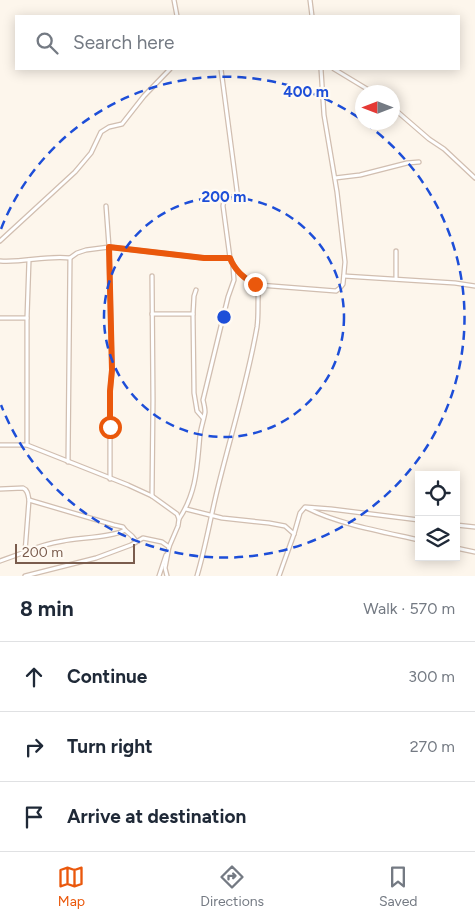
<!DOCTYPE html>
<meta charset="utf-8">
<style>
:root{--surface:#fff;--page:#f6f6f7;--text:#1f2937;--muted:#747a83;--line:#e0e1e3;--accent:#ea580c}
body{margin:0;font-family:Figtree,sans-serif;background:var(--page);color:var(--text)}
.controls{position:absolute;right:15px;bottom:15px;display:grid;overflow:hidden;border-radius:0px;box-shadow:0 2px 12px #0003}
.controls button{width:45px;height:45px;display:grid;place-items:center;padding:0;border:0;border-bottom:1px solid var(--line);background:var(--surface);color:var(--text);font:25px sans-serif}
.compass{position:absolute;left:355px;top:85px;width:45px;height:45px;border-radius:50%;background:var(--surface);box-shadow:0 2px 12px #0003;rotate:270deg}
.scale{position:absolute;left:15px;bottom:12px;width:120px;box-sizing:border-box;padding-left:5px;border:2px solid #7a5c4d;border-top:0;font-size:14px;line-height:18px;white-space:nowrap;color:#7a5c4d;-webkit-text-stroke:4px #fffaf3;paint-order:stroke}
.stop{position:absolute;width:15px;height:15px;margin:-11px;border:4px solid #ea580c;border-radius:50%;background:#fff}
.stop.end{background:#ea580c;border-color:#fff;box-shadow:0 1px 5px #0008}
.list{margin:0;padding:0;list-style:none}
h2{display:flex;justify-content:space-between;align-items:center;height:65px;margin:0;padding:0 20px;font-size:21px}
h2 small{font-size:16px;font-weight:400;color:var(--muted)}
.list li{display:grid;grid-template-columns:32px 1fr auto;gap:15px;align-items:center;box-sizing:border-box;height:70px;padding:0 20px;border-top:1px solid var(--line)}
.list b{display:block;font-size:19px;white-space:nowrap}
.list em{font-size:16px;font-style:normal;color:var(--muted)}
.icon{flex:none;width:28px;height:28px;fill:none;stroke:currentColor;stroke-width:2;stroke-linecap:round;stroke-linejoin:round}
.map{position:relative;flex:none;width:475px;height:576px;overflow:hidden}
.search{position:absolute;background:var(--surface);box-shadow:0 2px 12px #0003;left:15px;right:15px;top:15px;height:55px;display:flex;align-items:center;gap:12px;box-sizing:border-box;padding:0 18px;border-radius:0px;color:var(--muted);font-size:19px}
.sheet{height:275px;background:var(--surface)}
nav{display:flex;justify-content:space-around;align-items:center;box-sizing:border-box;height:70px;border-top:1px solid var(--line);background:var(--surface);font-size:14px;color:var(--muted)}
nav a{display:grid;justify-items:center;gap:2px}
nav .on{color:var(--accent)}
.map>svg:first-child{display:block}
</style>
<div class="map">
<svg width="475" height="576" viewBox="0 0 475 576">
<rect width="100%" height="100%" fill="#fdf6ec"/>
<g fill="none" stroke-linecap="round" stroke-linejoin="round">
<defs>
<g id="street">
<polyline points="174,0 177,16"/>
<polyline points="310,0 312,16"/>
<path d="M221,69L237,191V195L235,197H231L224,200L223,206L230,258C235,271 246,281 259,285L336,291L340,288L343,284L345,262L337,192L324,115L321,69"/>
<polyline points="334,69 372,92"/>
<polyline points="392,107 429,139 444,149 475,178"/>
<polyline points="335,178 360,175 407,163 419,162"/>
<polyline points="106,206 109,247 112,371 110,391 110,479"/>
<polyline points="0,241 75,172 91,153 101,132 109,127 122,124 144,96 170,69"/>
<polyline points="396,251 396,279"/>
<path d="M0,261C23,263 47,255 70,258L77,253L86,250L109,247L204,258H230"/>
<polyline points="152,276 153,400 152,496"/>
<polyline points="344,276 455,283 475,286"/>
<polyline points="196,290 194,296 193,314 194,393 197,411 203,418"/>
<polyline points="152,314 193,314"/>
<polyline points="0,318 27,318"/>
<polyline points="0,445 27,445 128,485 152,496 177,514 179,519 178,526 169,547 165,568 167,576"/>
<polyline points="27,445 27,318 29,260"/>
<polyline points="68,462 70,258"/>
<path d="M0,489L23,488C28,490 28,495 29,500L25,552L0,561"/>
<path d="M307,508C338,524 384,532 419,540"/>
<polyline points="186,509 222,518 269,523 285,526 294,534"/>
<path d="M179,519C197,492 197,466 200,435C201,427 204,419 205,412C205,408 204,404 203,400L228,297L234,280L233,267"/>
<polyline points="456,525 475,527"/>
<polyline points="125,530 132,536 136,541"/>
<polyline points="456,548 475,552"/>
<path d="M25,552C37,547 50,543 63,541C76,538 115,537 125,530L123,527L114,525L29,500"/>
<polyline points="25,576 96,558 131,545 143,538 162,542 169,547"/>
<polyline points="159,576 166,555"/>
<path d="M197,576C206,546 211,514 219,483C232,431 248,379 257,327C259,313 257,299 259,285"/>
<polyline points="279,576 294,534 300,513 305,507 331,509 419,520"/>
</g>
</defs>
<!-- street casing -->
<use href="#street" stroke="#d1beb0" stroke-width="5.5"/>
<!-- street -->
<use href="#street" stroke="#fff" stroke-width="3"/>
</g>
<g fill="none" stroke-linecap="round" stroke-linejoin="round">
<!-- route -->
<path stroke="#ea580c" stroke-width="6" d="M110,427V391L112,370L109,247L204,258H230C234,269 244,279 255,284"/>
</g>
<!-- distance rings -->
<g fill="none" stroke="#1d4ed8" stroke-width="2.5" stroke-dasharray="9 6">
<circle cx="224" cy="317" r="120"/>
<path d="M1 229A240 240 0 0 1 362 120M365 123A240 240 0 1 1 1 405"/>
</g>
<circle cx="224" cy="317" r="8" fill="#1d4ed8" stroke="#fffaf3" stroke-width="2.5"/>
<g font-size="15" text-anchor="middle" font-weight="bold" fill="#1d4ed8" stroke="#fffaf3" stroke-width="4.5" stroke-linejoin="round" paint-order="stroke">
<text x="306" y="97">400 m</text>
<text x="224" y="202">200 m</text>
</g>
</svg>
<div class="controls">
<button><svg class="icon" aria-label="locate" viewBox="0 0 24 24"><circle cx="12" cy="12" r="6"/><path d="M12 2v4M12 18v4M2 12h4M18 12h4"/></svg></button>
<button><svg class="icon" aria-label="layers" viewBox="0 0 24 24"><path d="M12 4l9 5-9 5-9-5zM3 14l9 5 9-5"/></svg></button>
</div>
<svg class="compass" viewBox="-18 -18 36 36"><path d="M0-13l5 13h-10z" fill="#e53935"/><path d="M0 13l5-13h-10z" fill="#747a83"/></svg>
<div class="scale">200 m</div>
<div class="stop" style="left:110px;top:427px"></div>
<div class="stop end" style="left:255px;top:284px"></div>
<div class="search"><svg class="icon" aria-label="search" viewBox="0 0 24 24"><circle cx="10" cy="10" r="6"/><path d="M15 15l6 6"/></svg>Search here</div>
</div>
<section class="sheet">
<h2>8 min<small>Walk · 570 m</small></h2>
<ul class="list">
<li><svg class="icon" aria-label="ahead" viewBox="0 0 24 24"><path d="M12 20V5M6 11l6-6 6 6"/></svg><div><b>Continue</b></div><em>300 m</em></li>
<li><svg class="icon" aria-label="right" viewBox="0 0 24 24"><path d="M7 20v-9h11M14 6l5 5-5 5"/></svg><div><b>Turn right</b></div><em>270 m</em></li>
<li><svg class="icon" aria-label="arrive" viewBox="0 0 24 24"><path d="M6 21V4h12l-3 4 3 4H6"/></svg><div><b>Arrive at destination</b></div></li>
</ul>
</section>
<nav>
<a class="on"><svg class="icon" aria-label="map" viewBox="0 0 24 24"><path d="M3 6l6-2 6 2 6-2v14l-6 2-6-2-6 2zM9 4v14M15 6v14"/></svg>Map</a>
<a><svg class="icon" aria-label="directions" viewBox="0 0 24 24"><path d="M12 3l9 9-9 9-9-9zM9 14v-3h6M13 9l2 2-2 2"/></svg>Directions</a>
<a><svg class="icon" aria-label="saved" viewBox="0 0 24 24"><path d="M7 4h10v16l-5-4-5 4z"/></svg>Saved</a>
</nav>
